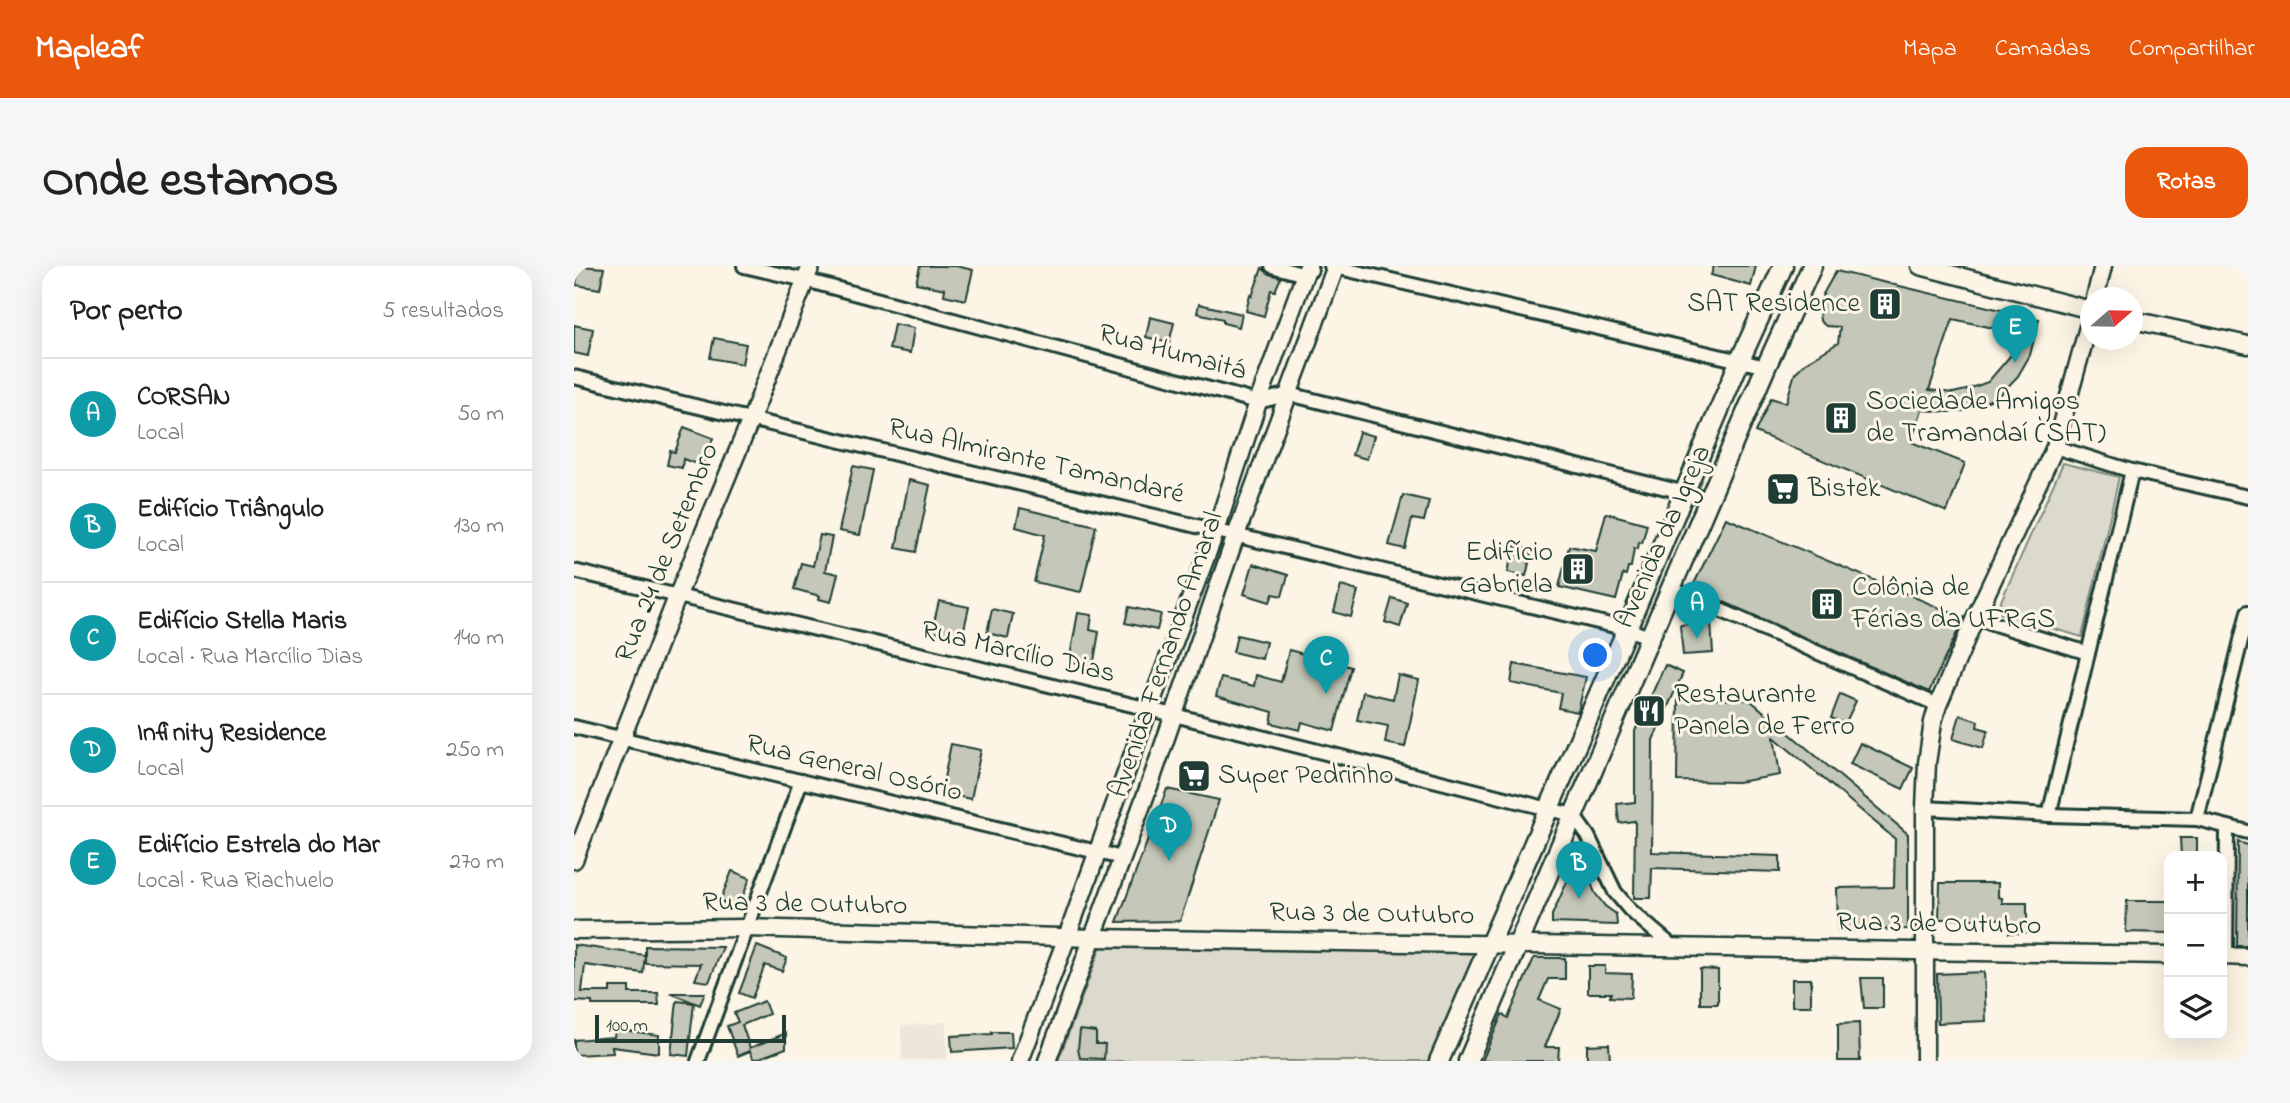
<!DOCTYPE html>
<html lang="pt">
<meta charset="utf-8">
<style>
:root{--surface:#fff;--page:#f6f6f6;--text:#222;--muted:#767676;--line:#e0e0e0;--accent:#ea580c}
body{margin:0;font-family:"Indie Flower",sans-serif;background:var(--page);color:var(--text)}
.controls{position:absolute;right:21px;bottom:21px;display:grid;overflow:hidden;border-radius:14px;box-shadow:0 7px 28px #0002}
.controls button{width:63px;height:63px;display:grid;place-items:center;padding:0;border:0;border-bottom:2px solid var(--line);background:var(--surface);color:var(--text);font:35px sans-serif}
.compass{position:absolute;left:1506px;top:21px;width:63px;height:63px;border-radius:50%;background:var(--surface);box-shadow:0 7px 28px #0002;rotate:70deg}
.scale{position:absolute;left:21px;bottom:18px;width:191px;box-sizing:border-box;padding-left:7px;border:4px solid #1f3d34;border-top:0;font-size:19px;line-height:24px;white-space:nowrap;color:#1f3d34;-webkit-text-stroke:5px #fcf5e5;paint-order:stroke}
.you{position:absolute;left:1022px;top:390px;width:24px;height:24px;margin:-18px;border:5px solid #fff;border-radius:50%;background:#1a73e8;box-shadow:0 0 0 10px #1a73e833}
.badge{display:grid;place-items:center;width:46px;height:46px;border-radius:50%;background:var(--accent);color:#fff;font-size:23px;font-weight:700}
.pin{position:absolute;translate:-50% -58px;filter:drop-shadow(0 2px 4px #0008)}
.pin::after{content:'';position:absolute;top:37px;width:24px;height:21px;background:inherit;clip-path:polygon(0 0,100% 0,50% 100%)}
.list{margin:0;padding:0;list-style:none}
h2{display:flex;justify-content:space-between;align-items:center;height:91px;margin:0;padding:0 28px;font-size:30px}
h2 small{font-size:23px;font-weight:400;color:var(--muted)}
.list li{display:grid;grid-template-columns:46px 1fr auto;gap:21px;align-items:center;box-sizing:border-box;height:112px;padding:0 28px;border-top:2px solid var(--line)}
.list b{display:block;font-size:26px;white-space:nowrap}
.list p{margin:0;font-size:23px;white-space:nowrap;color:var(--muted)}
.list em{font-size:23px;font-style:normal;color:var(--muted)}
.icon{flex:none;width:38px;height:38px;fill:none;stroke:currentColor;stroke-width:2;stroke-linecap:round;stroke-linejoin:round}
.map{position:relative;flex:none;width:1674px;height:795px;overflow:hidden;border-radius:21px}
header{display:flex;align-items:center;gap:42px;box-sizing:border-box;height:98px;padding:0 35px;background:var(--accent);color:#fff}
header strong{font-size:33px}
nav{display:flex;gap:38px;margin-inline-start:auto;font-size:24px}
.intro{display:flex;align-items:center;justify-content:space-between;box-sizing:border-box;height:168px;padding:0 42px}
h1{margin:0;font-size:49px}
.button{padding:18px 32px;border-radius:21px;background:var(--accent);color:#fff;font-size:24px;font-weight:700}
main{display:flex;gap:42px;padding:0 42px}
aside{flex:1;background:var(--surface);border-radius:21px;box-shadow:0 7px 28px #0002}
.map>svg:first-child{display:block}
</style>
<header>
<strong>Mapleaf</strong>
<nav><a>Mapa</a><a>Camadas</a><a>Compartilhar</a></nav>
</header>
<div class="intro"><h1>Onde estamos</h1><a class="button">Rotas</a></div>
<main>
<aside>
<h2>Por perto<small>5 resultados</small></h2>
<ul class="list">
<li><span class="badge" style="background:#0f9aa8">A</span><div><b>CORSAN</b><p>Local</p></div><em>50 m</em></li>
<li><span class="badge" style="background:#0f9aa8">B</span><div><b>Edifício Triângulo</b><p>Local</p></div><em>130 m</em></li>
<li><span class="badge" style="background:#0f9aa8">C</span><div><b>Edifício Stella Maris</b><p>Local · Rua Marcílio Dias</p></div><em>140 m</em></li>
<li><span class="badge" style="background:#0f9aa8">D</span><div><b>Infinity Residence</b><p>Local</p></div><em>250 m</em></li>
<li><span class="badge" style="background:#0f9aa8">E</span><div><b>Edifício Estrela do Mar</b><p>Local · Rua Riachuelo</p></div><em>270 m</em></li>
</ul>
</aside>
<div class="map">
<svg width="1674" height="795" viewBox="0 0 1674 795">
<rect width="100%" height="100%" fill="#fcf5e5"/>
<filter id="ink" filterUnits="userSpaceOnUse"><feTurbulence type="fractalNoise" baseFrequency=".0143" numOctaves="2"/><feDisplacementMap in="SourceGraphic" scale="14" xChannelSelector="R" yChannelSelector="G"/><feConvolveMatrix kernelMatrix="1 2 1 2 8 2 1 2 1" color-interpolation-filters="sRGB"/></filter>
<g filter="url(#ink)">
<!-- built -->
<polygon fill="#ece7d8" points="363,756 372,756 373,793 328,794 327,759 362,758"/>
<!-- green -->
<g fill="#dcdacc" stroke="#7e8c80" stroke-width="2">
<polygon points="1489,197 1545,211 1508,371 1422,346"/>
<polygon points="528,678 904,685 854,795 484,795"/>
</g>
<!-- building -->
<g fill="#c5c7b9" stroke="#1f3d34" stroke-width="2" fill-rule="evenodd">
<polygon points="5,0 30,2 26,23 2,19"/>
<polygon points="346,0 382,0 399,4 392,34 370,29 371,23 342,17"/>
<polygon points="1140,0 1182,0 1177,20 1137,9"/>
<polygon points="688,2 695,8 707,11 701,25 697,24 690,50 672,45 676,29 678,30"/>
<path d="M1262,5L1465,53L1456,89L1444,110L1426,129L1404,140L1389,145L1375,146L1348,144L1337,176L1391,197L1373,246L1181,166L1197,132L1212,137L1221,107L1231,97L1264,77L1266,61L1252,60L1246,55L1245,44L1249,28ZM1379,53L1446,68L1437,89L1414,116L1392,124L1379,127L1355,124Z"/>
<polygon points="625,38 668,48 665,61 649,57 649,53 623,47"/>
<polygon points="576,51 600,57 595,77 572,71"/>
<polygon points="320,58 340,62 336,87 315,83"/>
<polygon points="0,59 19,63 14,90 0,87"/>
<polygon points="140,72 172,78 168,98 136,92"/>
<polygon points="110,161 139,172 128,200 109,193 108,202 93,199 96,185 101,186"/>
<polygon points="785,166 800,170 793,193 778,189"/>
<polygon points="279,200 299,204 286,269 265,265"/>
<polygon points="335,214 356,219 342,286 322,282"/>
<polygon points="829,229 855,235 850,255 838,253 831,283 815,279"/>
<polygon points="446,242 522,260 507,326 460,316 471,269 442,261"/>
<polygon points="1032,247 1073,258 1068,277 1065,276 1064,283 1060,282 1057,301 1054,301 1052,309 1049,308 1042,334 985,321 995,280 1022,285"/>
<polygon points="1152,252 1390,352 1355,426 1118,322"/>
<polygon points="246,269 258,271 251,305 264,308 257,336 245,333 246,330 220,323 227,297 239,300"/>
<polygon points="940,280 958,284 952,310 934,306"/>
<polygon points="679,298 714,309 708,330 699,328 696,336 670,328"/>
<polygon points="767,320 784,325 777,351 760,346"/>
<polygon points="818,332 833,337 826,361 811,356"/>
<polygon points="365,335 395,341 388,372 358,365"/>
<polygon points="555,341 587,348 583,364 551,357"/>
<polygon points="418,343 439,348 434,372 413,367"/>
<polygon points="504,347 518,349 516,364 525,366 519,401 495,396"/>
<polygon points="1137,356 1139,387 1109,389 1106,359"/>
<polygon points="663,369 692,376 688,393 659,386"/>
<polygon points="715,384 777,401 760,465 728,456 726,464 697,457 699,446 642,430 647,412 680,420 682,409 707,416"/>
<polygon points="940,398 1012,411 1004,446 984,442 987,427 937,417"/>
<polygon points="1091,399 1109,407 1079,474 1078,586 1206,590 1206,606 1078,602 1077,632 1060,632 1061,555 1045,557 1043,538 1061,536 1061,465"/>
<polygon points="824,409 845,414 831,481 811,477 814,460 783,454 789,426 819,433"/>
<polygon points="1266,428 1282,435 1271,458 1257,452"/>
<polygon points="1104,432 1176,434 1334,568 1334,663 1264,665 1263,622 1320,621 1321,573 1200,471 1206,509 1164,516 1103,515"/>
<polygon points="1386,449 1404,455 1403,461 1414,464 1409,482 1379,473"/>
<polygon points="1286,477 1339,502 1329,523 1276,498"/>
<polygon points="377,478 407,484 397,533 367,527"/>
<polygon points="593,523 645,534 606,655 543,656"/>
<polygon points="1606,572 1623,572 1623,590 1607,590"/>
<polygon points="1664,576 1674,579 1674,680 1663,680"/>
<polygon points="1002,596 1010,598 1021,627 1031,640 1042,648 1043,659 978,657 978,649"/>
<polygon points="158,605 176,612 164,643 146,635"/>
<polygon points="1366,617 1424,617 1424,631 1428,632 1428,637 1453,637 1453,667 1435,667 1435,653 1365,653"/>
<polygon points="1553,635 1595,635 1595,667 1552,666"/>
<polygon points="0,679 71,689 69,707 11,699 8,726 36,726 36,721 55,721 55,727 84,727 85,739 18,739 18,736 0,735"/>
<polygon points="71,680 149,681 135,716 121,714 127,698 71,697"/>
<polygon points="183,680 213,692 208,705 191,699 178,732 165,727"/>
<polygon points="960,692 991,692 991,713 974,713 965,734 987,743 971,781 985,781 984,795 908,795 928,748 934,752"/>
<polygon points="1014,700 1031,700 1031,707 1058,708 1057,732 1036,731 1037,727 1014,727"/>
<polygon points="1126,703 1144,704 1144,738 1126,738"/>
<polygon points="1410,706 1412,755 1364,757 1363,708"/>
<polygon points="1287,712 1309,712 1309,742 1290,742"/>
<rect x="1218" y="713" width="19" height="27"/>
<polygon points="96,727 131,727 126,739"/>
<polygon points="103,735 120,737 114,790 97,788"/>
<polygon points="190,735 195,748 168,759 176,782 212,767 212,782 180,794 176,785 164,790 153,760 164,756 160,747"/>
<polygon points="1285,757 1286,795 1264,795 1264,758"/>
<polygon points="41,763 85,769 85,787 38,781 39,787 0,789 0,774 40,771"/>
<polygon points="506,764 522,766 522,778 531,778 530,793 506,792 504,783"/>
<polygon points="418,766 437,766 438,782 378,786 377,770 418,768"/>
<polygon points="1035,778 1036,795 1013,795 1013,779"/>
</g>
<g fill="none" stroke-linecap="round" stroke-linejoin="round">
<defs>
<g id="minor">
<polyline points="170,0 231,14 684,136 715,128 1136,233"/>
<polyline points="698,0 731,9 737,4"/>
<polyline points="757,0 1192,101"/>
<polyline points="0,111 1053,363 1075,371"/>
<polyline points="1481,181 1558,205 1674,231"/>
<polyline points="0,305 600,449 999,549 1014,570 1041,626 1056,644 1098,680"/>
<polyline points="1098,323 1364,439"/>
<polyline points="1401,352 1514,387"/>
<polyline points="0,461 548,592"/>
<polyline points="1351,542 1475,549 1623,553 1674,566"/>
<polyline points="1475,549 1558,205"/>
<polyline points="1623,553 1674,346"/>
<polyline points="1652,690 1653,561"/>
<polyline points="124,795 227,515"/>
</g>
<g id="tertiary">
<polyline points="1346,0 1517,44"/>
<polyline points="1521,32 1529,0"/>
<polyline points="1559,54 1674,79"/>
<polyline points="0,594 103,331 177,153 237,0"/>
<polyline points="0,664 173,662 520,672 1595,689"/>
<polyline points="1648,690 1674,691"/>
<polyline points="446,795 493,671 575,443 642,264 684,136 734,0"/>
<polyline points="473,795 578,512 662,269 762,0"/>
<polyline points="1351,795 1351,542 1353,497 1359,456 1364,439 1401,352 1481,181 1517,50"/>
</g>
<g id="secondary">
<polyline points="865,795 1053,363 1166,94 1209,0"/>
<polyline points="894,795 1192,101 1238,0"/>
</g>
</defs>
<!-- minor casing -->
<use href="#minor" stroke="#1f3d34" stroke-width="18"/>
<!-- tertiary casing -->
<use href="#tertiary" stroke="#1f3d34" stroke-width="21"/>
<!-- secondary casing -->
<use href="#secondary" stroke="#1f3d34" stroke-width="23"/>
<!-- minor -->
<use href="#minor" stroke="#fcf5e5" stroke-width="12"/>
<!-- tertiary -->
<use href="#tertiary" stroke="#fcf5e5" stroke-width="16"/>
<!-- secondary -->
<use href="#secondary" stroke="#fcf5e5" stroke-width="18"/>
</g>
</g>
<!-- icons -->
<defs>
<symbol id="building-square" viewBox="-11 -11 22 22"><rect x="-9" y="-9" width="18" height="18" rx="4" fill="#1f3d34" stroke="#fcf5e5"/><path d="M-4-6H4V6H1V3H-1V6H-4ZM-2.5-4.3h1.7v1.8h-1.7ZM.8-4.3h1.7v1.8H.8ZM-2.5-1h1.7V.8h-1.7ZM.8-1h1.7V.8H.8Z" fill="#fff"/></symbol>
<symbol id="supermarket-square" viewBox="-11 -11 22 22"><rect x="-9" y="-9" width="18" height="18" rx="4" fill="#1f3d34" stroke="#fcf5e5"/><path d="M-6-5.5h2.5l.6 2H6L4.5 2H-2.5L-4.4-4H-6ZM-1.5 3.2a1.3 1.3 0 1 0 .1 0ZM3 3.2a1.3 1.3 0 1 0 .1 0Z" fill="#fff"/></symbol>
<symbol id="restaurant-square" viewBox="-11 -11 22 22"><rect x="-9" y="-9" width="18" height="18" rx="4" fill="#1f3d34" stroke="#fcf5e5"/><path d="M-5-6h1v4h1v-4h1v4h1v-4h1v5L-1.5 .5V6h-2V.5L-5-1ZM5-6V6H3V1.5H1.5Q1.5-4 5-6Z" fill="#fff"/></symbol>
</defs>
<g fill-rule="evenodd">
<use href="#building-square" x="1292" y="19" width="38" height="38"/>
<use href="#building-square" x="1248" y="133" width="38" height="38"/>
<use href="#supermarket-square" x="1190" y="204" width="38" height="38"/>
<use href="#building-square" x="985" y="284" width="38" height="38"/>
<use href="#building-square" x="1234" y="319" width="38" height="38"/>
<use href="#restaurant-square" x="1056" y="426" width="38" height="38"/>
<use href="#supermarket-square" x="601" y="491" width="38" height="38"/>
</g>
<g text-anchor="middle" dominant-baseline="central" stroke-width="6" stroke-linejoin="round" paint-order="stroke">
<!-- poi labels -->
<g font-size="28" fill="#1f3d34" stroke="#fcf5e5" text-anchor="start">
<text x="1286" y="38" text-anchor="end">SAT Residence</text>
<text x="1292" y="136">Sociedade Amigos<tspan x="1292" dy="32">de Tramandaí (SAT)</tspan></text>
<text x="1234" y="223">Bistek</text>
<text x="979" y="287" text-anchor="end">Edifício<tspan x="979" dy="32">Gabriela</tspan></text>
<text x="1278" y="322">Colônia de<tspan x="1278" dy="32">Férias da UFRGS</tspan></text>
<text x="1100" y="429">Restaurante<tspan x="1100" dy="32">Panela de Ferro</tspan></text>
<text x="644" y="510">Super Pedrinho</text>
</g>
<!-- street labels -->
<g font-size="28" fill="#1f3d34" stroke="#fcf5e5">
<text transform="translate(598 87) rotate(15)">Rua Humaitá</text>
<text transform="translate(462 196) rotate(13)">Rua Almirante Tamandaré</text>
<text transform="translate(1090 271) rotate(-66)">Avenida da Igreja</text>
<text transform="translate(94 287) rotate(-68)">Rua 24 de Setembro</text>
<text transform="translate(444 387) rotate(13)">Rua Marcílio Dias</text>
<text transform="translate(593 389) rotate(-71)">Avenida Fernando Amaral</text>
<text transform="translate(280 503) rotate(13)">Rua General Osório</text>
<text transform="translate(231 639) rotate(1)">Rua 3 de Outubro</text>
<text transform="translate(798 649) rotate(1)">Rua 3 de Outubro</text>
<text transform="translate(1365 659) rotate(1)">Rua 3 de Outubro</text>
</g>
</g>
</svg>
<div class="controls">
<button>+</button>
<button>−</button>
<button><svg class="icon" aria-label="layers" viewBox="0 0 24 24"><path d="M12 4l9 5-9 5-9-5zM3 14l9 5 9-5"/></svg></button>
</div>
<svg class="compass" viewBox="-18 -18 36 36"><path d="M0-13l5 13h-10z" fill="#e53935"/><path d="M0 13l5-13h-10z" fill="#767676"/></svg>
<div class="scale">100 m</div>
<div class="you"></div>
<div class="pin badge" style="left:1123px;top:373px;background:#0f9aa8">A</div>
<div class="pin badge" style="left:1005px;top:633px;background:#0f9aa8">B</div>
<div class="pin badge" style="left:752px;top:428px;background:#0f9aa8">C</div>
<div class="pin badge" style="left:595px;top:595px;background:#0f9aa8">D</div>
<div class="pin badge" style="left:1441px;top:97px;background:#0f9aa8">E</div>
</div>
</main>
